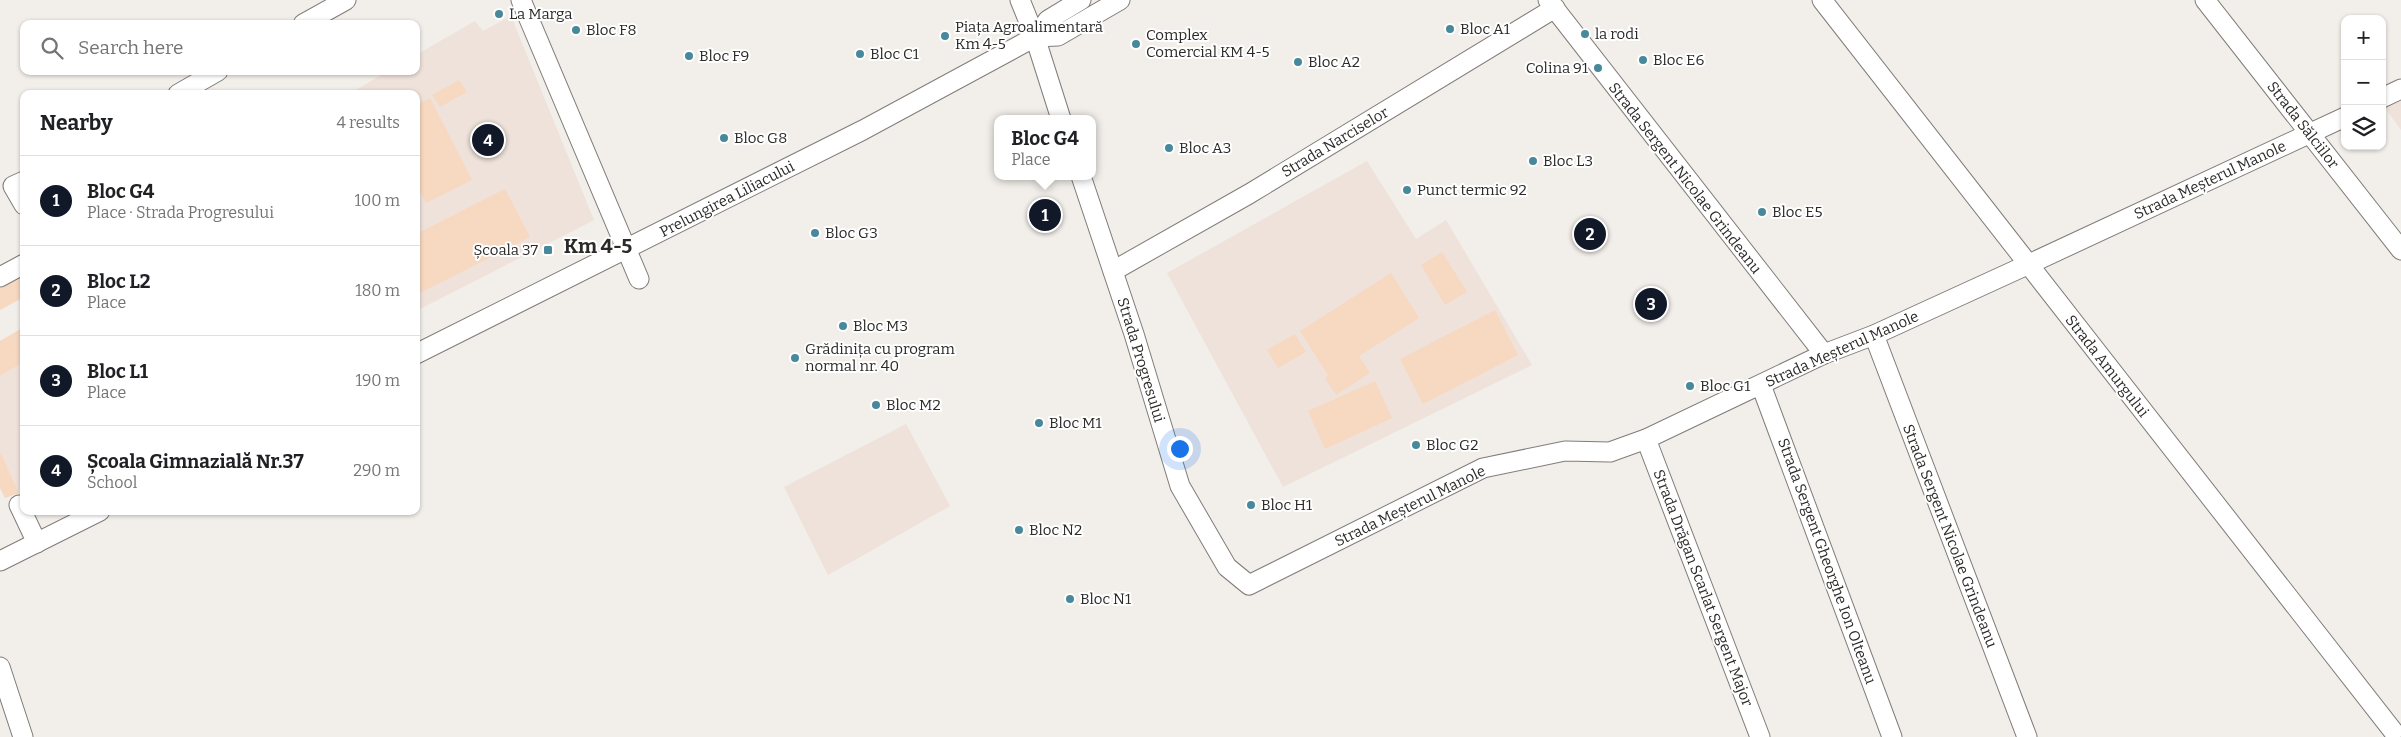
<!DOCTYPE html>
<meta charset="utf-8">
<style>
:root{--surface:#fff;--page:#f2f2f2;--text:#202124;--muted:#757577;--line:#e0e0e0;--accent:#111827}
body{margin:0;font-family:Bitter,serif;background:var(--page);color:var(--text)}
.controls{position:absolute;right:15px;top:15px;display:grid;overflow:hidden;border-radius:10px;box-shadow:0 1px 4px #0004}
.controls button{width:45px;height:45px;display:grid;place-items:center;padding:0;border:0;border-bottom:1px solid var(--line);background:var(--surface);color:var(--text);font:25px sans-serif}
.you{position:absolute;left:1179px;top:448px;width:18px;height:18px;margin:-12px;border:4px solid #fff;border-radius:50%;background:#1a73e8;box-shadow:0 0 0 8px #1a73e833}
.badge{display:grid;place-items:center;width:32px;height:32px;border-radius:50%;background:var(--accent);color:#fff;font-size:16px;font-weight:700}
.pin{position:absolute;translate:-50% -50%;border:2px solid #fff;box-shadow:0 1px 5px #0006}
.popup{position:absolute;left:994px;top:115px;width:102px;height:65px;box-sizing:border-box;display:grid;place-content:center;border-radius:10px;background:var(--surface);filter:drop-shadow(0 1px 4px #0005);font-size:16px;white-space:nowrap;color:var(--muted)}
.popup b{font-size:19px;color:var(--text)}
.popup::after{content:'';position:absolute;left:50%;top:100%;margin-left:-10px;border:10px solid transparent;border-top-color:var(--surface)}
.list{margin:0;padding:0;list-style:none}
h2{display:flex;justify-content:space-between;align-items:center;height:65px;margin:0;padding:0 20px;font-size:21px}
h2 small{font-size:16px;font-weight:400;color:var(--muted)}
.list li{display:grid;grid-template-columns:32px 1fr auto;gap:15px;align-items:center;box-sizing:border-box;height:90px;padding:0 20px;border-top:1px solid var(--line)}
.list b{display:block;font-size:19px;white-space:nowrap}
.list p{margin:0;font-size:16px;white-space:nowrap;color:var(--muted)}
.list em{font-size:16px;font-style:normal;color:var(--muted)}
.icon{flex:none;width:28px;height:28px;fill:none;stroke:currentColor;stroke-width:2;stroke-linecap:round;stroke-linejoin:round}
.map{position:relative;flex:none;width:2401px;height:737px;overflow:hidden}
.search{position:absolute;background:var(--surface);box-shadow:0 1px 4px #0004;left:20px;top:20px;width:400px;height:55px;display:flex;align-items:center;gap:12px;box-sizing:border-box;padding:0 18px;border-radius:10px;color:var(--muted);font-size:19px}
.panel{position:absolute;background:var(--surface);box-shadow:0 1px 4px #0004;left:20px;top:90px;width:400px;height:425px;border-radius:10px}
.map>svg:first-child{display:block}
</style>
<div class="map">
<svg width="2401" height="737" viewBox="0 0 2401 737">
<rect width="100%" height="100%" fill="#f2eeea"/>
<!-- built -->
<g fill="#eee2da">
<polygon points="511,16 594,220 416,311 416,94 349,94 388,71 416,71 416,55 475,21 483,31"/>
<polygon points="2401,101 2401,130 2385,108"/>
<polygon points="1367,161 1416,239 1446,220 1532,365 1283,487 1167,273"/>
<polygon points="24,362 24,504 0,451 0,376"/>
<polygon points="906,424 950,506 828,575 784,487"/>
</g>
<!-- green -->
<g fill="#f7d8c1">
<polygon points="459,80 467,92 440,107 432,95"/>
<polygon points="430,98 472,180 426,203 416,184 416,105"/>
<polygon points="505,189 530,237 416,295 416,234"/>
<polygon points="1442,252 1467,292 1445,305 1421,265"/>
<polygon points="1391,273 1419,318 1359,356 1370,373 1336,395 1325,378 1328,375 1300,331"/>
<polygon points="24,274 24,297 0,310 0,288"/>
<polygon points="1495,310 1518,355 1423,404 1400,359"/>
<polygon points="24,327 24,362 0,376 0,341"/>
<polygon points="1295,334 1306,352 1278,368 1267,350"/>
<polygon points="1375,381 1392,418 1325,449 1308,411"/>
<polygon points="0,451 19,493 5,498 0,488"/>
</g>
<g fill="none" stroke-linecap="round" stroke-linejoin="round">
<defs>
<g id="street">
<polyline points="521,0 639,279"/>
<polyline points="1020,0 1035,37 1061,119"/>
<polyline points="1548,0 1824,354"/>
<polyline points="1822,0 2393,731"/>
<polyline points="2205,0 2401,250"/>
<polyline points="303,24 346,0"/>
<polyline points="1035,37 1048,20 1081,0"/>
<polyline points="178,94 218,71"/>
<polyline points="2382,98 2401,89"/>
<polyline points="1081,176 1134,334 1180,486 1227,567 1249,585 1483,468 1565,451 1610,452 1646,439 1824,354 1874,335 2027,265 2345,117"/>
<polyline points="24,181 13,186 24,205"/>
<polyline points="1113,271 1249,194 1555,8"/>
<polyline points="0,277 24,264"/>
<polyline points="1874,335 2027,737"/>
<polyline points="416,354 863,130 1035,37 1058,36 1120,0"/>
<polyline points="1761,385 1892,737"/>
<polyline points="1646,439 1760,737"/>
<polyline points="19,505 37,543"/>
<polyline points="0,561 100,511"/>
<polyline points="0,667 23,737"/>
</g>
</defs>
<!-- street casing -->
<use href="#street" stroke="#817c79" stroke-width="21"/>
<!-- street -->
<use href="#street" stroke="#fff" stroke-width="19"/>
</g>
<!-- markers -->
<g fill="#47889b" stroke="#fff" stroke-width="2">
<circle cx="499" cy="14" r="5"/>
<circle cx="1450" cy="29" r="5"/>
<circle cx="576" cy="30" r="5"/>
<circle cx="1585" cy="34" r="5"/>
<circle cx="945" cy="36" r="5"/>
<circle cx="1136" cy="44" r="5"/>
<circle cx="860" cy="54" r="5"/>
<circle cx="689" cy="56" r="5"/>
<circle cx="1643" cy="60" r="5"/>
<circle cx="1298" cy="62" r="5"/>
<circle cx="1598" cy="68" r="5"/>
<circle cx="724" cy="138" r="5"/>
<circle cx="1169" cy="148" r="5"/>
<circle cx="1533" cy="161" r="5"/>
<circle cx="1407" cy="190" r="5"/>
<circle cx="1762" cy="212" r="5"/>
<circle cx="815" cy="233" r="5"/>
<rect x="543" y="245" width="10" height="10" rx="2.5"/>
<circle cx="843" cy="326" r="5"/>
<circle cx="795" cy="358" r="5"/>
<circle cx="1690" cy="386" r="5"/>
<circle cx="876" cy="405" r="5"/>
<circle cx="1039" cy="423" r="5"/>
<circle cx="1416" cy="445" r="5"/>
<circle cx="1251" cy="505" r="5"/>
<circle cx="1019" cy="530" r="5"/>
<circle cx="1070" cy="599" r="5"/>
</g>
<g text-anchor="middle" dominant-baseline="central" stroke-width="4" stroke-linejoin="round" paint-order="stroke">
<!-- poi labels -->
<g font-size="15" fill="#2b2a29" stroke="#fff" text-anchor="start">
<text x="509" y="14">La Marga</text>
<text x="955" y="27">Piața Agroalimentară<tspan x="955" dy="17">Km 4-5</tspan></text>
<text x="1460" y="29">Bloc A1</text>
<text x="586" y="30">Bloc F8</text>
<text x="1595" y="34">la rodi</text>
<text x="1146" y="35">Complex<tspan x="1146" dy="17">Comercial KM 4-5</tspan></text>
<text x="870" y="54">Bloc C1</text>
<text x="699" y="56">Bloc F9</text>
<text x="1653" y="60">Bloc E6</text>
<text x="1308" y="62">Bloc A2</text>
<text x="1588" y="68" text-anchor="end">Colina 91</text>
<text x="734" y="138">Bloc G8</text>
<text x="1179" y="148">Bloc A3</text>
<text x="1543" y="161">Bloc L3</text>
<text x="1417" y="190">Punct termic 92</text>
<text x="1772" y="212">Bloc E5</text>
<text x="825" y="233">Bloc G3</text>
<text x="538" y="250" text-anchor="end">Școala 37</text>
<text x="853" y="326">Bloc M3</text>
<text x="805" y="349">Grădinița cu program<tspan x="805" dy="17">normal nr. 40</tspan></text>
<text x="1700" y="386">Bloc G1</text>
<text x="886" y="405">Bloc M2</text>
<text x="1049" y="423">Bloc M1</text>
<text x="1426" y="445">Bloc G2</text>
<text x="1261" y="505">Bloc H1</text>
<text x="1029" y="530">Bloc N2</text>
<text x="1080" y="599">Bloc N1</text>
</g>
<!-- street labels -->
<g font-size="15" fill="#2b2a29" stroke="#fff">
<text transform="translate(2303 125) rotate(52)">Strada Sălciilor</text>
<text transform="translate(1335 142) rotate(-31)">Strada Narciselor</text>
<text transform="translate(1685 178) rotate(52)">Strada Sergent Nicolae Grindeanu</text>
<text transform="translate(2210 180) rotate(-25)">Strada Meșterul Manole</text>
<text transform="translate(727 199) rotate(-27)">Prelungirea Liliacului</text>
<text transform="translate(1842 349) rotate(-24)">Strada Meșterul Manole</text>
<text transform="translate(1141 360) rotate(73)">Strada Progresului</text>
<text transform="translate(2107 366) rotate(52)">Strada Amurgului</text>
<text transform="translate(1410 506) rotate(-26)">Strada Meșterul Manole</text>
<text transform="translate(1950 536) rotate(69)">Strada Sergent Nicolae Grindeanu</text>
<text transform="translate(1827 561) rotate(70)">Strada Sergent Gheorghe Ion Olteanu</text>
<text transform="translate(1703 588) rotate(69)">Strada Drăgan Scarlat Sergent Major</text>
</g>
<!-- district labels -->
<g font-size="20" font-weight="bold" fill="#2b2a29" stroke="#fff">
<text x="598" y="246">Km 4-5</text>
</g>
</g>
</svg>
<div class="controls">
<button>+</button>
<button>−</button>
<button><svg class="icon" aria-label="layers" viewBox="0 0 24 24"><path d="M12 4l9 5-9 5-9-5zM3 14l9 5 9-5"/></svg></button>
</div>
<div class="you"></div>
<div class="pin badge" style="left:1045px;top:215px">1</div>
<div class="popup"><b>Bloc G4</b>Place</div>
<div class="pin badge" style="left:1590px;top:234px">2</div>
<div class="pin badge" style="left:1651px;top:304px">3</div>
<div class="pin badge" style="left:488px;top:140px">4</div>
<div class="search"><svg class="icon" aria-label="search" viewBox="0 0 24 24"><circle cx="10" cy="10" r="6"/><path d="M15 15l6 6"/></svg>Search here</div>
<section class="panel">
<h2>Nearby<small>4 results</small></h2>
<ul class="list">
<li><span class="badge">1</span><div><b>Bloc G4</b><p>Place · Strada Progresului</p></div><em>100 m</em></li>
<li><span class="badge">2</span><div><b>Bloc L2</b><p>Place</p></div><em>180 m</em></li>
<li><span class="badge">3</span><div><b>Bloc L1</b><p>Place</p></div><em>190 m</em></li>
<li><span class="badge">4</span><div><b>Școala Gimnazială Nr.37</b><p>School</p></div><em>290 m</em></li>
</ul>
</section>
</div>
